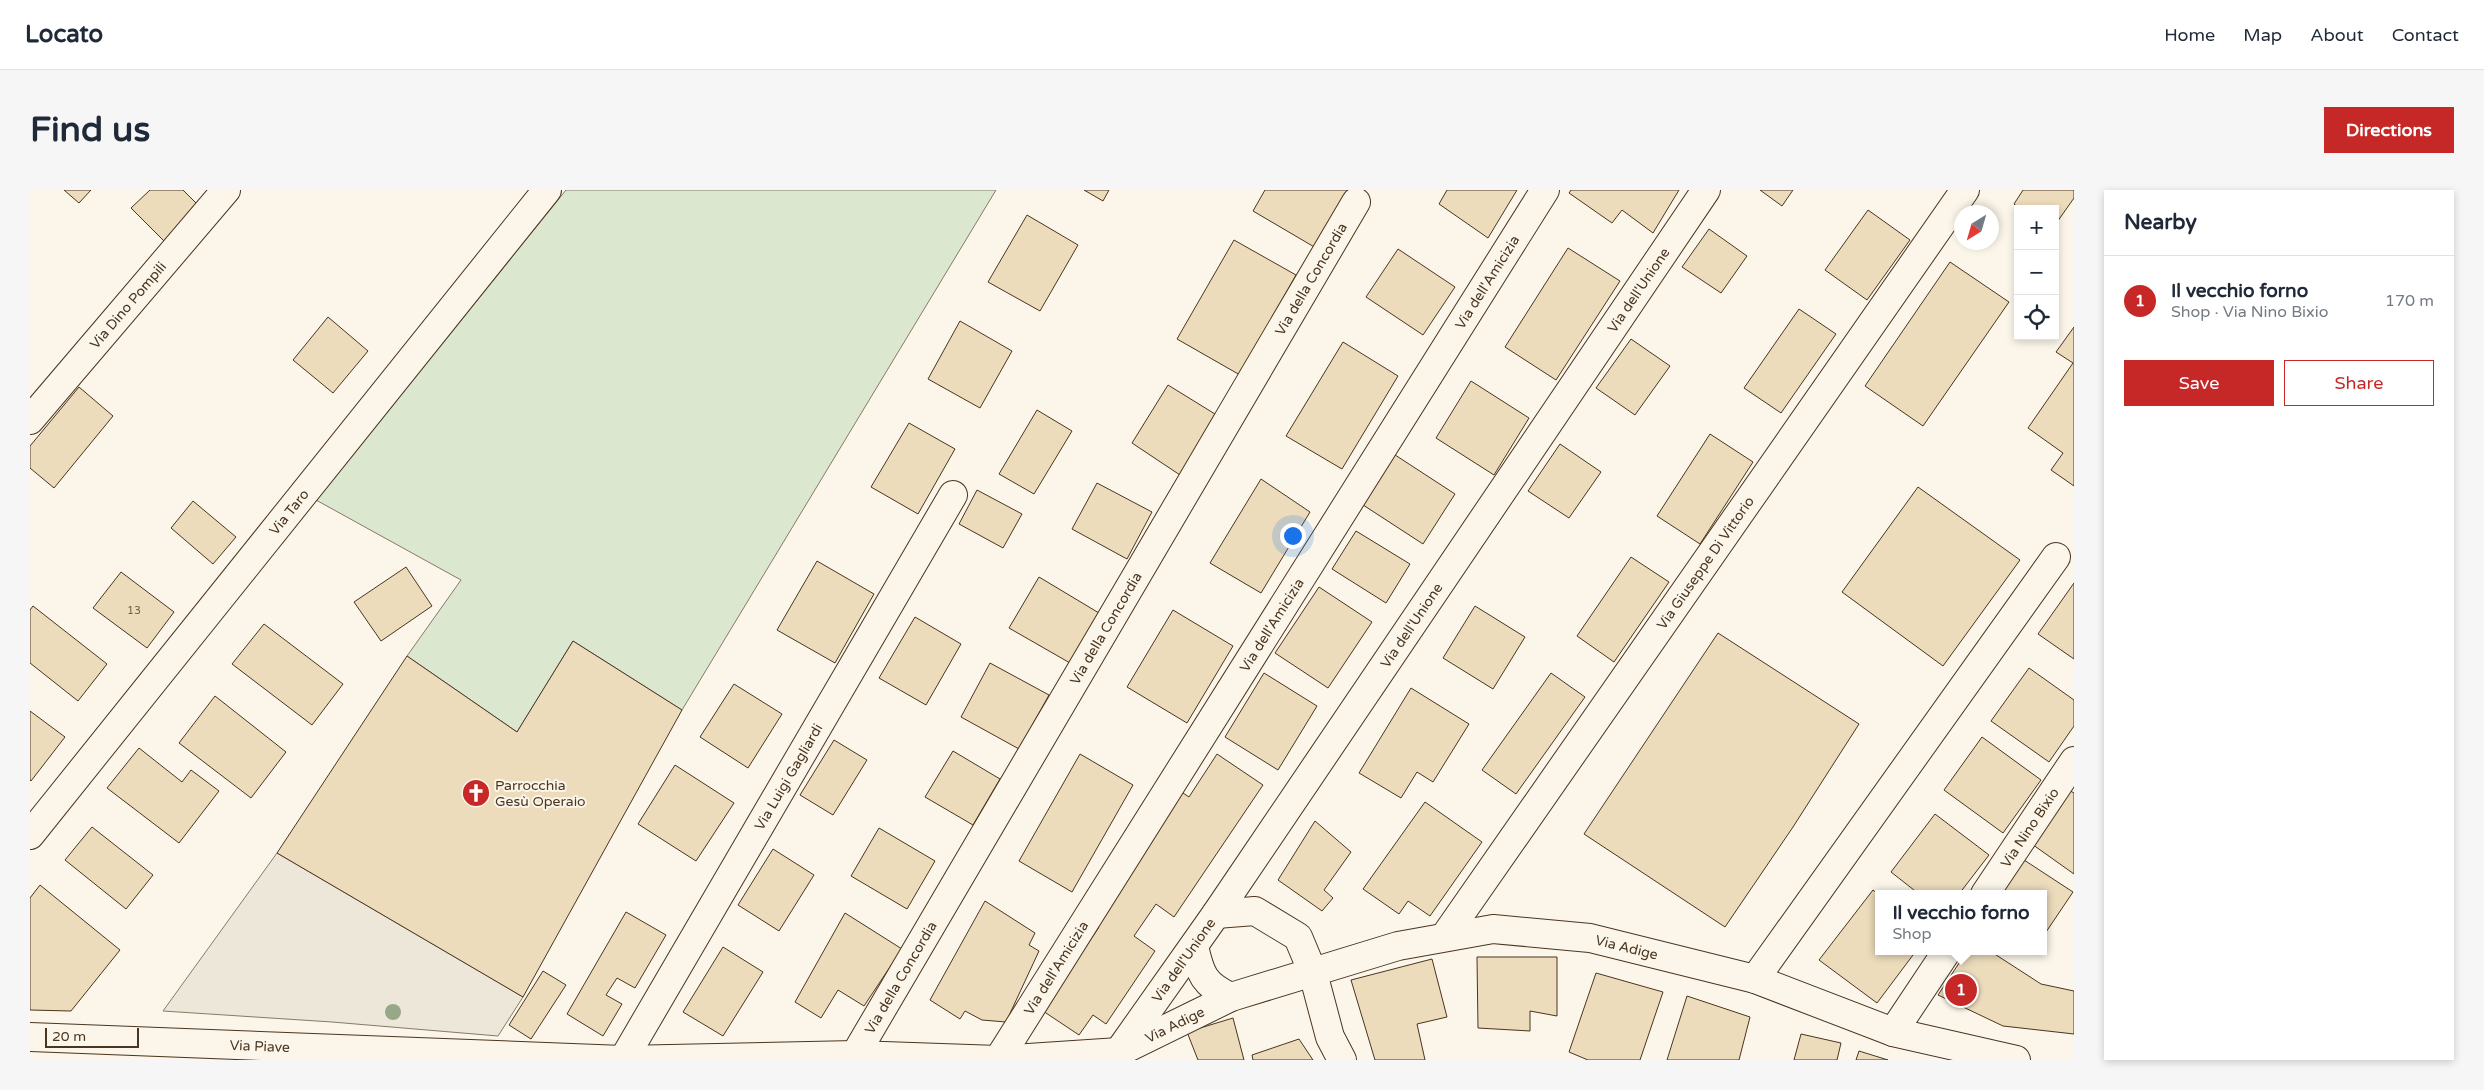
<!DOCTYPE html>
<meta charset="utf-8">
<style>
:root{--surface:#fff;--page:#f6f6f7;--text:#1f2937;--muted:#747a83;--line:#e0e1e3;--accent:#c62828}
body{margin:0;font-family:"Varela Round",sans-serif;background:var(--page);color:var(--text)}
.controls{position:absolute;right:15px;top:15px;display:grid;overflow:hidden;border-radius:0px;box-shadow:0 2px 8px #0003}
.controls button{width:45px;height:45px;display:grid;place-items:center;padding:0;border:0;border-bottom:1px solid var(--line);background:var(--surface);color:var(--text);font:25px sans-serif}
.compass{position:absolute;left:1924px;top:15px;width:45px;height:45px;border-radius:50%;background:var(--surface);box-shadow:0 2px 8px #0003;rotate:217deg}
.scale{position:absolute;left:15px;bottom:12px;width:94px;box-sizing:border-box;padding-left:5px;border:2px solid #4a3520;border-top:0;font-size:14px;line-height:18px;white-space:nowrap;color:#4a3520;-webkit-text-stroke:4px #fbf6e9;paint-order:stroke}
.you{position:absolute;left:1262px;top:345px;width:18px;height:18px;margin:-12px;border:4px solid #fff;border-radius:50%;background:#1a73e8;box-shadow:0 0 0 8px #1a73e833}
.badge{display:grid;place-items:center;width:32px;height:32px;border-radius:50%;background:var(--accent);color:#fff;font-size:16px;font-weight:700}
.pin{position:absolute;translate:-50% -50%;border:2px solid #fff;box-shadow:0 1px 5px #0006}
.popup{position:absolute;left:1845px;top:700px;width:172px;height:65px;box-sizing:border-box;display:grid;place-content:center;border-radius:0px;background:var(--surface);filter:drop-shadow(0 1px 4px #0005);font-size:16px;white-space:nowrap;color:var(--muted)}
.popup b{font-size:19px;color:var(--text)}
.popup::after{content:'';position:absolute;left:50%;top:100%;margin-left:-10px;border:10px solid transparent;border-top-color:var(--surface)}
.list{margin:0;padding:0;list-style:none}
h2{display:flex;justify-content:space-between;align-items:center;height:65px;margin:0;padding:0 20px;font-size:21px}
h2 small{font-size:16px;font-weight:400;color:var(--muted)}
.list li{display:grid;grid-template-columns:32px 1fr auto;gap:15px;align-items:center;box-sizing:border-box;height:90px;padding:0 20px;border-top:1px solid var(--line)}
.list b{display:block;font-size:19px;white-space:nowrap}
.list p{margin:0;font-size:16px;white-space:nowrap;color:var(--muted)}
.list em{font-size:16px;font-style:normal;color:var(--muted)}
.actions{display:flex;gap:10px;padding:15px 20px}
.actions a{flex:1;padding:11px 0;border:1px solid var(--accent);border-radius:0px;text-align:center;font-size:18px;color:var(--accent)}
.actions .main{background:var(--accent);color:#fff}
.icon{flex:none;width:28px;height:28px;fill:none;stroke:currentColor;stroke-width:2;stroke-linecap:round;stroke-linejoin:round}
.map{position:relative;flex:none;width:2044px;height:870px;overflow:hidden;border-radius:0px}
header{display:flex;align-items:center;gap:30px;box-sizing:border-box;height:70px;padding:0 25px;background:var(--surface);border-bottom:1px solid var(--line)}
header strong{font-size:24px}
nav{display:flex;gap:28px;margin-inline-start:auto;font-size:18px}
.intro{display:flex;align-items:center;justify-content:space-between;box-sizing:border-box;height:120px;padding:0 30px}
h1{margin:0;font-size:35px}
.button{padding:12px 22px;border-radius:0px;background:var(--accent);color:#fff;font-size:18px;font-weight:700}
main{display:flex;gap:30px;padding:0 30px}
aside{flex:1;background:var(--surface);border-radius:0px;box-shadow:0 2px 8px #0003}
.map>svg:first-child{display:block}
</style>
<header>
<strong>Locato</strong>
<nav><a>Home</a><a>Map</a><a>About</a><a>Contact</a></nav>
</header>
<div class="intro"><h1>Find us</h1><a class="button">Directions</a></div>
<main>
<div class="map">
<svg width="2044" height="870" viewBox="0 0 2044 870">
<rect width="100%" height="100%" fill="#fbf6e9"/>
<!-- green -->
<polygon fill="#dce7d0" stroke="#887966" points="536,0 966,0 652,520 543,451 487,542 377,466 431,390 286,310"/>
<!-- parking -->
<polygon fill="#ede7d9" stroke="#887966" points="247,663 493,807 468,846 302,832 133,821"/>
<!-- building -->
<g fill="#ecdcbc" stroke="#4a3520">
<polygon points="34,0 61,0 49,13"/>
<polygon points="120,0 153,0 170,17 135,52 101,18"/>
<polygon points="1054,0 1079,0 1073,11"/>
<polygon points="1235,0 1320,0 1286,58 1223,21"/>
<polygon points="1417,0 1487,0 1458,48 1409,14"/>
<polygon points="1541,0 1649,0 1623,43 1592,20 1582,33 1539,3"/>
<polygon points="1730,0 1763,0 1752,16"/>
<polygon points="1993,0 2044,0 2044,8 2025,35 2025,19 1990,19 1984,14"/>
<polygon points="1838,20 1880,50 1837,110 1795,80"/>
<polygon points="997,25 1048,55 1010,121 958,92"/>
<polygon points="1679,39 1717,66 1691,103 1652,77"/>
<polygon points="1204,50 1266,85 1210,185 1147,149"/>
<polygon points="1538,58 1590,91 1526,190 1475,157"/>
<polygon points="1368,59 1425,97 1393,145 1336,107"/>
<polygon points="1920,72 1979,112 1893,236 1835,196"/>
<polygon points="1769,119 1806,144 1751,223 1714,198"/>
<polygon points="298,127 338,161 303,203 263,170"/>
<polygon points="930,131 982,161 950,218 898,189"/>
<polygon points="2044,137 2044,296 2021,280 2033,263 1998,238 2043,173 2026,162"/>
<polygon points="1601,149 1640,176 1605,225 1566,198"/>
<polygon points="1313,152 1368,186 1312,279 1256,246"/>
<polygon points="1441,191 1499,228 1464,285 1406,248"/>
<polygon points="1138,195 1185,224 1150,285 1102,253"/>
<polygon points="49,197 83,226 24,298 0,278 0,256"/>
<polygon points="1007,220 1042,241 1004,304 969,284"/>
<polygon points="879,233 925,259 888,324 841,297"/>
<polygon points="1680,244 1723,272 1670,354 1627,326"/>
<polygon points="1530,254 1571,282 1539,328 1498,301"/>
<polygon points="1359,261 1425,304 1393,354 1327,311"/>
<polygon points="1231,289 1280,322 1231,403 1180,373"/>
<polygon points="1067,293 1122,322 1097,369 1042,339"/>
<polygon points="1888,297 1990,370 1913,476 1812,402"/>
<polygon points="947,300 992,324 973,358 929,334"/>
<polygon points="163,311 206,347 183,374 141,338"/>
<polygon points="1326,341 1380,374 1356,413 1302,379"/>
<polygon points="1601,367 1639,392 1584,472 1547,446"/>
<polygon points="787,371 844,404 805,473 747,440"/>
<polygon points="376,377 402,416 351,451 324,412"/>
<polygon points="91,382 144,422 117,458 63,418"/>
<polygon points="1009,387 1069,423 1040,473 979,438"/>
<polygon points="2044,393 2044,469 2008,444"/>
<polygon points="1289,397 1342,432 1298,498 1245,463"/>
<polygon points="3,416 77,474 48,511 0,473 0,420"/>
<polygon points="1445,416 1495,447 1463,499 1413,468"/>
<polygon points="1143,420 1203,456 1157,533 1097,497"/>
<polygon points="885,427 931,454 896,515 849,488"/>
<polygon points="234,434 313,494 282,535 202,474"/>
<polygon points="1688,443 1829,534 1763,637 1695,737 1554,644"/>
<polygon points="543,451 652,520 493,807 247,663 377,466 487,542"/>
<polygon points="960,473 1019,505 989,559 931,527"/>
<polygon points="1999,478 2044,510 2044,536 2019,572 1961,531"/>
<polygon points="1234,483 1287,516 1248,580 1195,547"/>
<polygon points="1521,483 1555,507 1486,604 1452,580"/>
<polygon points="704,494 752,524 718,578 670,547"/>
<polygon points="1381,498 1439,534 1403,592 1387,582 1371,608 1329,583"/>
<polygon points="185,506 256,562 221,608 149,553"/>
<polygon points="0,521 35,547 1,591 0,590"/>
<polygon points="1952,547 2011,590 1973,643 1914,600"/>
<polygon points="804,550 837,570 803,625 770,605"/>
<polygon points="109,558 152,592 161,580 189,601 149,653 77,598"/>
<polygon points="923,561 970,589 943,635 895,607"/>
<polygon points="1050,564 1103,595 1042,702 989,671"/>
<polygon points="1187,564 1233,595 1144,727 1126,714 1104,746 1125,761 1076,834 1063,825 1049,845 1013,821 1069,737 1059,731 1147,599 1159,607"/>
<polygon points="645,575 704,613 666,671 608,634"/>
<polygon points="2037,599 2044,603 2044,684 1999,652"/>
<polygon points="1395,612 1452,652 1400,726 1378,711 1369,724 1333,699"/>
<polygon points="1905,624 1959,665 1929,704 1889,704 1861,682"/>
<polygon points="1285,631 1321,662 1294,700 1303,708 1292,721 1248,690"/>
<polygon points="62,637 123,685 96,719 35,670"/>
<polygon points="849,638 905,671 877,719 821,686"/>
<polygon points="743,659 784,685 749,741 708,715"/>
<polygon points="1991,668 2043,702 2014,745 2014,704 1967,704"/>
<polygon points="10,695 90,760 41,821 0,820 0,708"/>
<polygon points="1843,700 1848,704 1848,761 1886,761 1847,813 1789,770"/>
<polygon points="955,711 1005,743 999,755 1009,761 976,832 952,830 935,821 930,829 900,810"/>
<polygon points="596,722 636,745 605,798 587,788 576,805 592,814 573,846 537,824"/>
<polygon points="815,723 872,759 834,816 808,800 791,828 765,812"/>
<polygon points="693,757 733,782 693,846 653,822"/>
<polygon points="1937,761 1960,761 2011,794 2044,801 2044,844 1973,836 1908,805"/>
<polygon points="1447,767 1527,767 1527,826 1500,821 1500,841 1448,838"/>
<polygon points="1402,769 1417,827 1387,834 1395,870 1345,870 1321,790"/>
<polygon points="513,781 536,795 501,849 479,835"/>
<polygon points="1566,783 1633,802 1610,870 1558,870 1539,862"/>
<polygon points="1657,806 1720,827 1709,870 1637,870"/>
<polygon points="1203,828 1214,870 1168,870 1157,842"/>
<polygon points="1771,844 1811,853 1807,870 1764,870"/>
<polygon points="1269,849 1283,870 1223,870 1222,865"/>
<polygon points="1829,861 1858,870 1826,870"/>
</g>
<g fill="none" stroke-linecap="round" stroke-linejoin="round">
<defs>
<g id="minor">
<path id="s1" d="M0,230L196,0"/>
<path id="s2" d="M0,645L517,0"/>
<path id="s3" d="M1955,704L2044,571"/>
<polyline points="1186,724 1225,721 1268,747 1283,783 1300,847 1312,870"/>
<path id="s4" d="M1415,746L1935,0"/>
<path d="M1164,756C1170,784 1174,795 1201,807"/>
<polyline points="1725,789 2026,367"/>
<polyline points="1863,842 1917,761"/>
<path id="s5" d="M0,847L593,870L825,865L968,870L1089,862L1201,807L1368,756L1463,739L1560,748L1725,789L1863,842L1986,870"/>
<path id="s6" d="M1090,860L1186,724L1676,0"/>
<path id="s7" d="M825,865L1326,12"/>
<path id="s8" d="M593,870L923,305"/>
<path id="s9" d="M968,870L1515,0"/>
</g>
</defs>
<!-- minor casing -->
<use href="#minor" stroke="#4a3520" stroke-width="30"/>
<!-- minor -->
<use href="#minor" stroke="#fbf6e9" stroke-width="28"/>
</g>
<!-- trees -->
<circle fill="#96a887" cx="363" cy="822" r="8"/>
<!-- icons -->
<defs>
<symbol id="church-disc" viewBox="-11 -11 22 22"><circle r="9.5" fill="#c62828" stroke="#fbf6e9"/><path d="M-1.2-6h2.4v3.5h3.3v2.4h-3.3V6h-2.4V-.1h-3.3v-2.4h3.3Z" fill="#fff"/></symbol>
</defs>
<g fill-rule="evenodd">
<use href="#church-disc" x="430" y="587" width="32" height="32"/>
</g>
<g text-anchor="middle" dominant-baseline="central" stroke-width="4" stroke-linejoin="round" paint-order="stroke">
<!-- number labels -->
<g font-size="11" fill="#725f47">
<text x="104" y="420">13</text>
</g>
<!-- street labels -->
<g font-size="14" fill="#4a3520" stroke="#fbf6e9">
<text stroke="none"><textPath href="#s7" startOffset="900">Via della Concordia</textPath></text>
<text stroke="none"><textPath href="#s9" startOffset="919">Via dell'Amicizia</textPath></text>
<text stroke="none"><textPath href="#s6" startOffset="920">Via dell'Unione</textPath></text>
<text stroke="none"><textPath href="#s1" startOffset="151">Via Dino Pompili</textPath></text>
<text stroke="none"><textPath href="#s2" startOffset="414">Via Taro</textPath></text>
<text stroke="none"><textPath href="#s4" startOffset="455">Via Giuseppe Di Vittorio</textPath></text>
<text stroke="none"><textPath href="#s9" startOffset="514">Via dell'Amicizia</textPath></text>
<text stroke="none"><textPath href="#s6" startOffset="515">Via dell'Unione</textPath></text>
<text stroke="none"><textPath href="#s7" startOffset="495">Via della Concordia</textPath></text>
<text stroke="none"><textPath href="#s8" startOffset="328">Via Luigi Gagliardi</textPath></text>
<text stroke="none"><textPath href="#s3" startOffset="80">Via Nino Bixio</textPath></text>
<text stroke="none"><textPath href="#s5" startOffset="1621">Via Adige</textPath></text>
<text stroke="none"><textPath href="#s6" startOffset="110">Via dell'Unione</textPath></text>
<text stroke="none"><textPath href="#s9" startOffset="109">Via dell'Amicizia</textPath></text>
<text stroke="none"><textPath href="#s7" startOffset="90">Via della Concordia</textPath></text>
<text stroke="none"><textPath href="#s5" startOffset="1152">Via Adige</textPath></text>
<text stroke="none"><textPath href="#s5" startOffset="230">Via Piave</textPath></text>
</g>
<!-- poi labels -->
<g font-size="14" fill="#4a3520" stroke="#fbf6e9" text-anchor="start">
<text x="465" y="595">Parrocchia<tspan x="465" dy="16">Gesù Operaio</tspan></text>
</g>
</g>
</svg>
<div class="controls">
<button>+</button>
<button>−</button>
<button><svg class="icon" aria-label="locate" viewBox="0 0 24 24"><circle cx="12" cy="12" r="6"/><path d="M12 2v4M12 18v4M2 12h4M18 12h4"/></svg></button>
</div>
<svg class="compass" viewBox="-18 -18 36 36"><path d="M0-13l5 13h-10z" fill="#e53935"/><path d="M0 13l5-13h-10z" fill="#747a83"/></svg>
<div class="scale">20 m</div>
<div class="you"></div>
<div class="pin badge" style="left:1931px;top:800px">1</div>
<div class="popup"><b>Il vecchio forno</b>Shop</div>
</div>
<aside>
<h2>Nearby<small></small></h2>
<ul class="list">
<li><span class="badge">1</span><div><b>Il vecchio forno</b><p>Shop · Via Nino Bixio</p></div><em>170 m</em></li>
</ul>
<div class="actions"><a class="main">Save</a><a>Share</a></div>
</aside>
</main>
